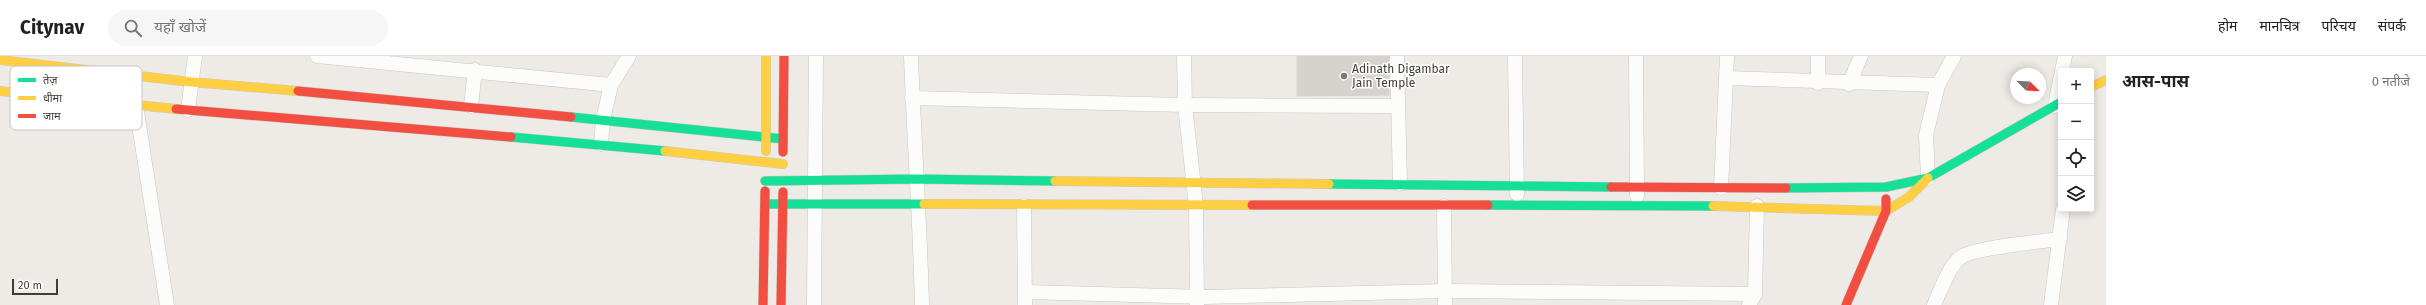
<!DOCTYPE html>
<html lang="hi">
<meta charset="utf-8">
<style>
:root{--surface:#fff;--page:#f6f6f6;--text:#202124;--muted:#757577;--line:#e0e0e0}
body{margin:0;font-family:"Fira Sans","Noto Sans Devanagari",sans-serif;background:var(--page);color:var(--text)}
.controls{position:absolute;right:12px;top:12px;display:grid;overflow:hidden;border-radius:4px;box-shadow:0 2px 10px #0003}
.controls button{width:36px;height:36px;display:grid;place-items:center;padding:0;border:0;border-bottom:1px solid var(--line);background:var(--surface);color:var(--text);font:20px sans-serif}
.compass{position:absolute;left:2010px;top:12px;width:36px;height:36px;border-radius:50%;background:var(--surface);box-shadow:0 2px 10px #0003;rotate:114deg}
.scale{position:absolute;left:12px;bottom:10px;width:46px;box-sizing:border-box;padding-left:4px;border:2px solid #443b33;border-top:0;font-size:11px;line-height:14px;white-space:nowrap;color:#443b33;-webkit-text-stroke:3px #fff;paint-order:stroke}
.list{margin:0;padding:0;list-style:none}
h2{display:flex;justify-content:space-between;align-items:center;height:52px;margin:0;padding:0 16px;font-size:17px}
h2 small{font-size:13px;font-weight:400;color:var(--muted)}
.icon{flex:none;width:22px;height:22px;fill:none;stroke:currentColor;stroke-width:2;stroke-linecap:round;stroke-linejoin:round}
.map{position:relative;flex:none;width:2106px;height:249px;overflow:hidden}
header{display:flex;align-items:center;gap:24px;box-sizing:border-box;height:56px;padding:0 20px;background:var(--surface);border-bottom:1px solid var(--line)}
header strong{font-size:19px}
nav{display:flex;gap:22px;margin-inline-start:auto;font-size:14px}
.search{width:280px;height:36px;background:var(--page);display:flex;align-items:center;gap:10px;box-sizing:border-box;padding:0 14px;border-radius:22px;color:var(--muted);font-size:15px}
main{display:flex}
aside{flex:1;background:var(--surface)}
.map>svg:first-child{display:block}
</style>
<header>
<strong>Citynav</strong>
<div class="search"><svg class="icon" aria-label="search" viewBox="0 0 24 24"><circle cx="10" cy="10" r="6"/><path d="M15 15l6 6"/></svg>यहाँ खोजें</div>
<nav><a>होम</a><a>मानचित्र</a><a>परिचय</a><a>संपर्क</a></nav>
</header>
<main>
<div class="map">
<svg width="2106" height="249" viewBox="0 0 2106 249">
<rect width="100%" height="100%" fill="#eeebe6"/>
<!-- building -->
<polygon fill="#d6d2cd" stroke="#d6d2cc" points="1297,0 1389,0 1389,39 1297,40"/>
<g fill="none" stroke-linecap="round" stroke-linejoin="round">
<defs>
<g id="street">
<polyline points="317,0 611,29"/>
<path d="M911,0C914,83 920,166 922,249"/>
<polyline points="1184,0 1185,49 1196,150 1197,249"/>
<polyline points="1397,0 1400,128"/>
<polyline points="1515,0 1517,138"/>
<polyline points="1636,0 1637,140"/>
<polyline points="1818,0 1818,27"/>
<polyline points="2062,15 2065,0"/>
<polyline points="1726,22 1938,29"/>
<polyline points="1849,28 1861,0"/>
<polyline points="912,42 1185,49 1398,50"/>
<polyline points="136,49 167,249"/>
<polyline points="471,50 475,14"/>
<polyline points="2055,50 2061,19"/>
<polyline points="188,54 195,0"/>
<polyline points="601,88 603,64 611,29 629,0"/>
<polyline points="1928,122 1926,79 1938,29 1954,0"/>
<polyline points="1721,132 1727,0"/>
<polyline points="1024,150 1025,249"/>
<polyline points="1444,150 1445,249"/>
<polyline points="1026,236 1205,241 1445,235 1755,238 1749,249"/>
<polyline points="1755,238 1757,150"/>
<polyline points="814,249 816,0"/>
<path d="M1934,249C1939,237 1950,208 1961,201C1977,191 2038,186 2060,183"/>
<polyline points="2051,249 2063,153"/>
</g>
<g id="fast">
<polyline points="571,61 783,83"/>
<polyline points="511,81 665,95"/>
<polyline points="765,125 917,123 1055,125"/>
<polyline points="1329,128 1611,131"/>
<polyline points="1786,132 1886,131 1928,122 2061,46"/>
<polyline points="765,148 924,148"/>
<polyline points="1488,149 1713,150"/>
</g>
<g id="slow">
<polyline points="766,0 766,95"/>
<polyline points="0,4 191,26 298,35"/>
<polyline points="2091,31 2106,24"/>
<polyline points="0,35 176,53"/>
<polyline points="665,95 783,108"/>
<polyline points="1055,125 1329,128"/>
<polyline points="924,148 1252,149"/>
<polyline points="1713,150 1886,155 1909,141 1928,122"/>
</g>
<g id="jam">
<polyline points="298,35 571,61"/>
<polyline points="176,53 511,81"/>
<polyline points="783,96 784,0"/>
<polyline points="1611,131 1786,132"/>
<polyline points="1252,149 1488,149"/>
<polyline points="763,249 765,135"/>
<polyline points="781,249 783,136"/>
<polyline points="1846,249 1886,155 1886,143"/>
</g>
</defs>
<!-- street casing -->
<use href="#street" stroke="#cbc7c2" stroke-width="15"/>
<!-- fast casing -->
<use href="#fast" stroke="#cfc9be" stroke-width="10"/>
<!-- slow casing -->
<use href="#slow" stroke="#cfc9be" stroke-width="10"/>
<!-- jam casing -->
<use href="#jam" stroke="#cfc9be" stroke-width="10"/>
<!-- street -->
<use href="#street" stroke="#fcfcfb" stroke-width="14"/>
<!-- fast -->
<use href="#fast" stroke="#16e098" stroke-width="9"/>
<!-- slow -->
<use href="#slow" stroke="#ffcf43" stroke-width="9"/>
<!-- jam -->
<use href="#jam" stroke="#f24e42" stroke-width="9"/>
</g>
<!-- markers -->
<circle fill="#807972" stroke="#fff" stroke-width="1.5" cx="1344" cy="20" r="4"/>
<g text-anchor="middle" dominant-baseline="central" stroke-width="3" stroke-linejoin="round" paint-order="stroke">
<!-- poi labels -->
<g font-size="12" fill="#443b33" stroke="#fff" text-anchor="start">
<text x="1352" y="13">Adinath Digambar<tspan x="1352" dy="14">Jain Temple</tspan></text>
</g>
</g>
<!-- legend -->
<rect x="10" y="10" width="132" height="64" rx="6" fill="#fff" stroke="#c7c4c2" stroke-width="1"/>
<rect x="18" y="22" width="18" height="4" fill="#16e098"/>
<rect x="18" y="40" width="18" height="4" fill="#ffcf43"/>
<rect x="18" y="58" width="18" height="4" fill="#f24e42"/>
<g font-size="11" fill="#443b33">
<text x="43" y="28">तेज़</text>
<text x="43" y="46">धीमा</text>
<text x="43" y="64">जाम</text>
</g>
</svg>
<div class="controls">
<button>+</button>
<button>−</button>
<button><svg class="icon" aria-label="locate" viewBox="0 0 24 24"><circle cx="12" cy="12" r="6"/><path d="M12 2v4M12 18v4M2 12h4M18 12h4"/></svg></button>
<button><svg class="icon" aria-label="layers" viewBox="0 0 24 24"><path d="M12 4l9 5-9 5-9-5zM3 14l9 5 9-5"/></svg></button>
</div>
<svg class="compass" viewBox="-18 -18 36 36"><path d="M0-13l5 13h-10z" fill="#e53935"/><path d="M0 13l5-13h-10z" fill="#757577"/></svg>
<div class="scale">20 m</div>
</div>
<aside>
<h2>आस-पास<small>0 नतीजे</small></h2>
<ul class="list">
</ul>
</aside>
</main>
